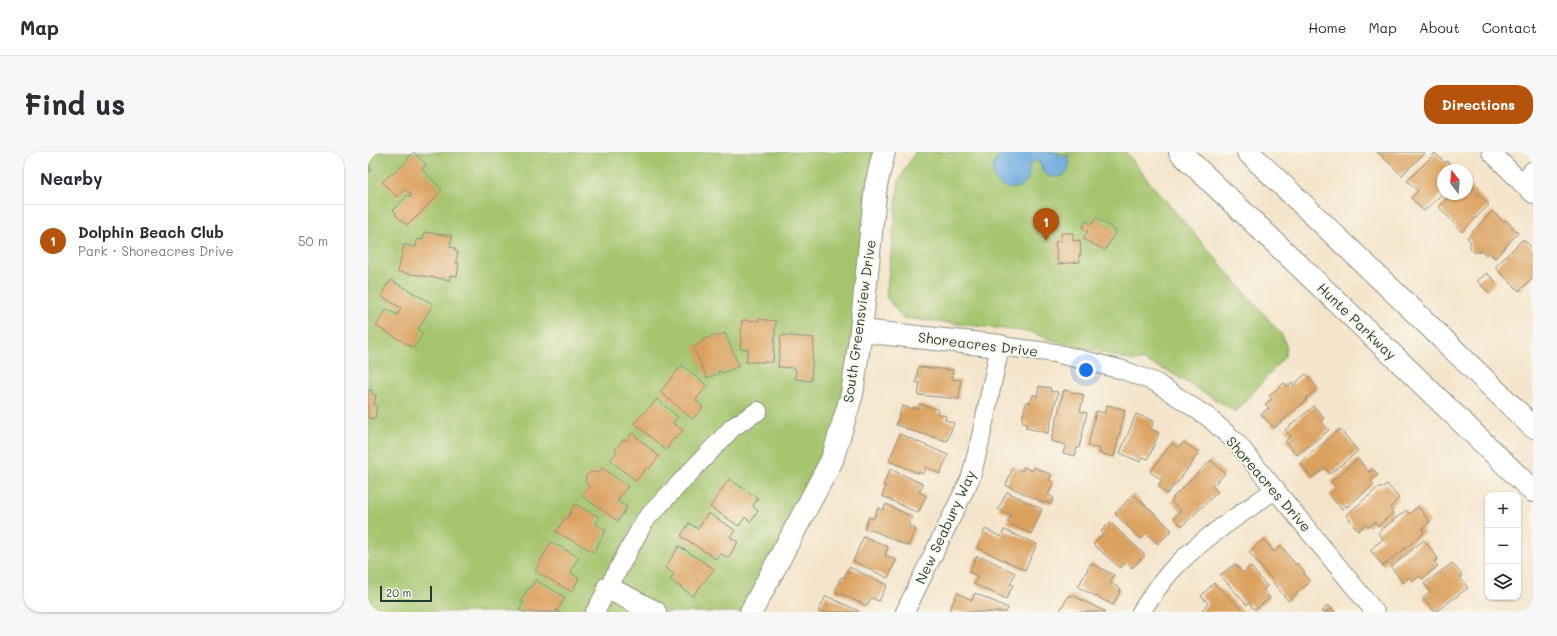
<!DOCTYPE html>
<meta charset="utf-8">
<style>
:root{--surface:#fff;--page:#f7f7f7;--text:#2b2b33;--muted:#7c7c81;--line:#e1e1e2;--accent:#b45309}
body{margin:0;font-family:Mali,sans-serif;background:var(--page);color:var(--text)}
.controls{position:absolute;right:12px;bottom:12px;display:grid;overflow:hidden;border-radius:8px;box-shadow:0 1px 3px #0004}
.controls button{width:36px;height:36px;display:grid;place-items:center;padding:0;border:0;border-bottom:1px solid var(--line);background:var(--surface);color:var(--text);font:20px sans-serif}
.compass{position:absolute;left:1069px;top:12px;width:36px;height:36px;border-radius:50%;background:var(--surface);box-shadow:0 1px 3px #0004;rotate:344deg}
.scale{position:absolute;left:12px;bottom:10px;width:52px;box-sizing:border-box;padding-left:4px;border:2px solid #1f3d34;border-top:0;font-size:11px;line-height:14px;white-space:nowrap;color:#1f3d34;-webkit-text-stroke:3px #fbf7ec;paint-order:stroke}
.you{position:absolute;left:718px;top:218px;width:14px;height:14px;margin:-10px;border:3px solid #fff;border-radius:50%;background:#1a73e8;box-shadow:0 0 0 6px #1a73e833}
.badge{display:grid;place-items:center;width:26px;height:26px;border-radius:50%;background:var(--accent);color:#fff;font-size:13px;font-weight:700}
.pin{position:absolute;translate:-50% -33px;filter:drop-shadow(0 1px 2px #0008)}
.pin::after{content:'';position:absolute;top:21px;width:14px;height:12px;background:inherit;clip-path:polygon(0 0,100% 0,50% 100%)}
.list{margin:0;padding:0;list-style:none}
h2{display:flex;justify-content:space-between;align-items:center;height:52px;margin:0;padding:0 16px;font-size:17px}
h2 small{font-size:13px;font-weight:400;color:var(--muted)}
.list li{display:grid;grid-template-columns:26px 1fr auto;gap:12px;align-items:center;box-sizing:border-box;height:72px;padding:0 16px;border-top:1px solid var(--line)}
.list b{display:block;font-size:15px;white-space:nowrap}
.list p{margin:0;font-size:13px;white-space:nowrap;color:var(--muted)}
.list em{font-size:13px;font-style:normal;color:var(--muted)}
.icon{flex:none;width:22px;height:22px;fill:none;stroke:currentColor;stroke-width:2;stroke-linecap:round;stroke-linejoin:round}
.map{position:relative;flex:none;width:1165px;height:460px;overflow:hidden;border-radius:16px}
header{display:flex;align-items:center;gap:24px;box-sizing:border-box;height:56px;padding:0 20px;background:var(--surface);border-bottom:1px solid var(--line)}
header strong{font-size:19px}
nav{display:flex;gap:22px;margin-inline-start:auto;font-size:14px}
.intro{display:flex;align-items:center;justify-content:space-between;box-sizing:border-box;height:96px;padding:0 24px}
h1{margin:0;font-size:28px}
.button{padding:10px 18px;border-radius:16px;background:var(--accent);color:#fff;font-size:14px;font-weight:700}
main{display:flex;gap:24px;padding:0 24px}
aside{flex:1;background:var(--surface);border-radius:16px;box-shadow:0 1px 3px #0004}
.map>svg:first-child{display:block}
</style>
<header>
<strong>Map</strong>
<nav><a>Home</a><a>Map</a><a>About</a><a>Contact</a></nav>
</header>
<div class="intro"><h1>Find us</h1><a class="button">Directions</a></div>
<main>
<aside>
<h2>Nearby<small></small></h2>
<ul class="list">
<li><span class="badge">1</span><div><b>Dolphin Beach Club</b><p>Park · Shoreacres Drive</p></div><em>50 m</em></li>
</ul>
</aside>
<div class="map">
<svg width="1165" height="460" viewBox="0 0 1165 460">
<rect width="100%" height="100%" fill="#fbf7ec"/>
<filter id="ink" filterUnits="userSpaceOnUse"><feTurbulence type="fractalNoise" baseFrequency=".025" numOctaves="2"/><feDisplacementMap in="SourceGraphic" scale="8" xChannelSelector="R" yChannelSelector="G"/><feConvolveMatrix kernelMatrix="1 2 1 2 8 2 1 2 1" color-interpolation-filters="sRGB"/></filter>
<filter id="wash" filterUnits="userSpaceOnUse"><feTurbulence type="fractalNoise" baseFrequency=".012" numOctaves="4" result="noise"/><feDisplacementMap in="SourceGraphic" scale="16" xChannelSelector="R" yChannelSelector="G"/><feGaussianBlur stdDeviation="0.9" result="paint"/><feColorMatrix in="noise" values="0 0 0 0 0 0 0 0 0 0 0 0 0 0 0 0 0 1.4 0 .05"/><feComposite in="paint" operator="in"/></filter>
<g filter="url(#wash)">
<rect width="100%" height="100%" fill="#f4e4cb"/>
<!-- green -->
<g fill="#a4c56e" stroke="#628151">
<polygon points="0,0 518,0 482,252 383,460 0,460"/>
<polygon points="547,0 758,0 784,33 914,183 918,194 917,204 868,260 800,219 774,208 766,209 677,186 663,180 535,166 518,145 531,28"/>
</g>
<!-- water -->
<path fill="#6eace0" stroke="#46748a" d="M634,0H690L691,3L696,5L700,3C706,23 688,33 673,18L674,15L671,10L666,9L663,11C660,17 663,23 658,29C644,48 608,27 634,0Z"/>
<g id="blocks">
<!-- building -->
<g fill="#dba15e">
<polygon points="46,0 58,13 54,17 74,38 51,63 39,73 27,63 28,61 25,58 40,43 42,45 44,43 37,37 29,45 14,30 24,21 25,22 40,8 39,7"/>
<polygon points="1009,0 1058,0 1034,23"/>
<polygon points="1067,1 1077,11 1079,9 1088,18 1075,18 1075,41 1056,59 1043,46 1050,39 1039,29"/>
<polygon points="0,7 3,19 0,20"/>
<polygon points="1099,31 1121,53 1094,80 1071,55 1084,42 1099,42"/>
<polygon points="1124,59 1136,70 1138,68 1150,81 1127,106 1120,100 1118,103 1113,98 1112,100 1106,100 1102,96 1102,91 1103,90 1099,86"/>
<polygon points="728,65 748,79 737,98 715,87 720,79 714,76 718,69 724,72"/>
<polygon points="56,80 84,84 82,95 87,96 87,99 90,100 88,111 91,111 89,124 82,123 82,128 30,120 36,93 48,95 49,87 55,88"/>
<polygon points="693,81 705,81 705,89 712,88 713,103 711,102 712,110 690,112 687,90 693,89"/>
<polygon points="1155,87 1165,97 1165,125 1151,139 1127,115"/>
<polygon points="1119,121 1128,130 1119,139 1109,129"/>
<polygon points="23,128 65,152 50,178 55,181 46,196 8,174 19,157 29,163 33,156 13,144 19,132 20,133"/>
<polygon points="391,167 408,169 405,210 378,210 380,197 372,197 374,168 391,169"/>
<polygon points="357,181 371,214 354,221 352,218 350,219 351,221 339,226 325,195 335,190 334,188 347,183 348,185"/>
<polygon points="413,183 446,186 443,229 427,227 428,218 426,216 410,215"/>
<polygon points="314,213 339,234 329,246 328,249 335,255 325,267 292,240"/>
<polygon points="550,215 585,218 584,227 593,228 591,247 550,243 552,231 548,231"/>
<polygon points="938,222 950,236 938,247 939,248 906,276 893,262 901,256 897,252 904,247 901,244 916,231 920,235 924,231 925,233"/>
<polygon points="671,234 683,236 682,239 690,240 680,281 658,276 659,271 654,269 658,250 662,251 665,243 669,244"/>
<polygon points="0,238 4,238 4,242 8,243 6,253 9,253 7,267 0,266"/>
<polygon points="696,238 716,243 712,259 719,261 711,296 709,296 707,304 695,301 698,293 683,289"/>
<polygon points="289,247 310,265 305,271 315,278 307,287 306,286 298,298 266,271"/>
<polygon points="551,252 570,257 569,261 578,264 577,268 586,271 579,289 538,277 539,276 528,273 534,254 545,257 545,255 550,257"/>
<polygon points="739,253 757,258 746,305 731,301 732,297 720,294 728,259 736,261"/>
<polygon points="946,254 956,266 953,269 961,278 929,303 917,289 923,284 917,278"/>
<polygon points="768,262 786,269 783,277 791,281 780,307 774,305 772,310 752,301"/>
<polygon points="972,277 990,299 962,322 957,316 944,326 932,311"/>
<polygon points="264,281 291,304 281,317 279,315 268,329 242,308 249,300 247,298 256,287 258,289"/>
<polygon points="532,282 580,303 572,322 558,315 555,322 551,320 550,321 521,309"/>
<polygon points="816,290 831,301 807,334 806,333 799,342 790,334 794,328 782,320 804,291 810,296"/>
<polygon points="990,307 1001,320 1005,317 1010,323 1003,329 1006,332 979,355 978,353 974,357 961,343 968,336 963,330"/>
<polygon points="843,308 857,322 844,334 850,340 814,374 806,366 813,359 803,349 806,346 805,345"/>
<polygon points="645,315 654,319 656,315 664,319 666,315 684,323 681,328 686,330 680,343 686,346 683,352 677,350 676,351 638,333"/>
<polygon points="234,316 260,334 249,349 259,355 250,369 214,344 221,334 217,330 218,323 224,320 230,321"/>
<polygon points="522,317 555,332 551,340 558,344 550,361 514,344 518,334 515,333"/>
<polygon points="361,327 390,346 385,354 390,359 383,370 377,365 371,374 342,355"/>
<polygon points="1019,332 1031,346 1022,356 1025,361 1010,374 1007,370 1000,375 998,372 990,379 978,363 1011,335 1012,337"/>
<polygon points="639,340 674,357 663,382 639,370 643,363 630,357"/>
<polygon points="765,342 804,378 790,392 778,381 773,387 747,362"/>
<polygon points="207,352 231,365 228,372 238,378 226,400 188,380 197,366 199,367"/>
<polygon points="518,352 544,365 540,373 548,377 540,394 502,377 501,379 496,377 501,365 505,367 510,356 515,358"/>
<polygon points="1050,355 1062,370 1054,377 1056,381 1015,414 1002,398 1015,387 1010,381 1038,358 1041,362"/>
<polygon points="340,361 367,378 362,385 370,390 360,406 352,401 348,407 313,384 321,371 330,377"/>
<polygon points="742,370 777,403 764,416 758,411 752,416 725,392 735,382 733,379"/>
<polygon points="617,377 633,385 636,378 669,392 657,418 609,396"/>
<polygon points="496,384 520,395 517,403 528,408 520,426 485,409"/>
<polygon points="896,387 906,400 913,394 928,413 930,412 937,420 935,421 942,430 920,449 881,400"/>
<polygon points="1056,388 1070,406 1066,410 1070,414 1054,427 1051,424 1045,429 1042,425 1035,431 1023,415"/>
<polygon points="183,390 211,405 203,418 204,422 211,426 204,440 167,419"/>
<polygon points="311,394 346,417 325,444 302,428 306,422 297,416"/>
<polygon points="609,404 614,407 615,405 647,421 642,432 645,433 638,447 606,432 610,424 601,420"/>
<polygon points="723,411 746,423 742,431 753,437 745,453 710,435"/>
<polygon points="1084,411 1094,423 1092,425 1100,436 1067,460 1055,446 1062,439 1056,432"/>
<polygon points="867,412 875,421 882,414 899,434 895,438 902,446 887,458 881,451 879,453 852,423"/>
<polygon points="481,415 519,433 511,449 503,446 499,454 467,439 473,425 476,426"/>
<polygon points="167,428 197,445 191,456 190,456 188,458 192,460 155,460 151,458 156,450 153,449 160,436 162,437"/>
<polygon points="846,431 876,460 836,460 834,458 840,451 833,444"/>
<polygon points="589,441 604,448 607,441 640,456 638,460 581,460"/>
<polygon points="701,443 703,444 704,443 738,460 691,460"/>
<polygon points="458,444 491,459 490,460 450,460"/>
<polygon points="960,453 967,460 953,460"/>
</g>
</g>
</g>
<g filter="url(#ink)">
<use href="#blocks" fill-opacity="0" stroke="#8a9080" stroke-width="1"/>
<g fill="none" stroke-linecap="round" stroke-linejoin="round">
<defs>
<g id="street">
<polyline points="1123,0 1165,42"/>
<polyline points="1153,31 1165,18"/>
<polyline points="227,460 277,368 365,275 390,259"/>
<polyline points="537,460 603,325 612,289 632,194 687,201 755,218 787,230 840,265 869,291 1007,460"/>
<path d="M773,460C782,446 791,433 802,420C832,387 872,363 908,337"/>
</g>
<g id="secondary">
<polyline points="812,0 1033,211 1165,339"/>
<polyline points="880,0 1048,161 1165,275"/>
<polyline points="493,179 632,194"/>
<polyline points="240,436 287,460"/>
<polyline points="383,460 464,308 484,242 493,179 508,33 516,0"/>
</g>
</defs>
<!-- street casing -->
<use href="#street" stroke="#8a9080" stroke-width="20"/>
<!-- secondary casing -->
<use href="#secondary" stroke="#8a9080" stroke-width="24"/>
<!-- street -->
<use href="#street" stroke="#fff" stroke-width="18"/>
<!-- secondary -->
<use href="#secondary" stroke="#fff" stroke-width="22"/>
</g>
</g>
<g text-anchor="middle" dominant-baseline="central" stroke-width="4" stroke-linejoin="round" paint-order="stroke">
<!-- street labels -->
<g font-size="14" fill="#1f3d34" stroke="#fbf7ec">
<text transform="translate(491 169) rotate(-82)">South Greensview Drive</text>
<text transform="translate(989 169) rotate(44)">Hunte Parkway</text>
<text transform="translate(610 192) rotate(7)">Shoreacres Drive</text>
<text transform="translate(901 332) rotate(49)">Shoreacres Drive</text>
<text transform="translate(577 375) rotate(-65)">New Seabury Way</text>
</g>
</g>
</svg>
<div class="controls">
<button>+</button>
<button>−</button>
<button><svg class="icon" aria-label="layers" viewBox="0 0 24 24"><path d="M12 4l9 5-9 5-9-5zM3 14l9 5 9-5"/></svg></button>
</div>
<svg class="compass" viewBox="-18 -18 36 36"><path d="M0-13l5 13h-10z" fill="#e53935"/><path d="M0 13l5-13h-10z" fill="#7c7c81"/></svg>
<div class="scale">20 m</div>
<div class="you"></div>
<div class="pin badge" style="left:678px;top:89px">1</div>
</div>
</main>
